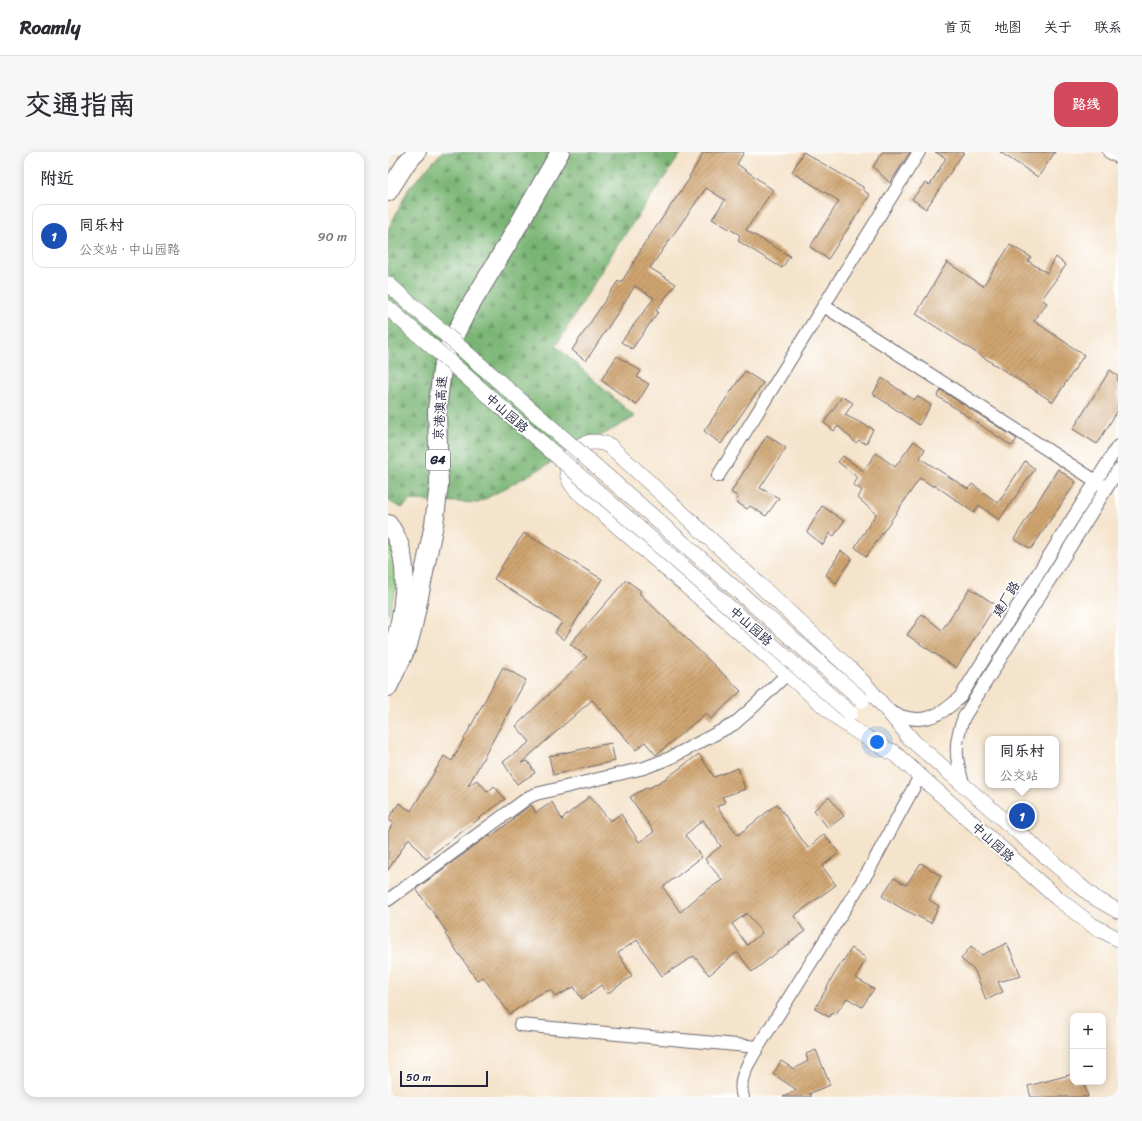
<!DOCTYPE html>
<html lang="zh">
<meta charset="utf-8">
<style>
:root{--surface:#fff;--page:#f7f7f7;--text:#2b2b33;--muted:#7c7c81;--line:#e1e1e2;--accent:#d1495b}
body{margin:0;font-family:Sriracha,"LXGW WenKai TC",sans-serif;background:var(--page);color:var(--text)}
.controls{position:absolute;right:12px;bottom:12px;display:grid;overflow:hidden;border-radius:8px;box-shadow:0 2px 10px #0003}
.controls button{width:36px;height:36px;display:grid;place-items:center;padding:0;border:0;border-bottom:1px solid var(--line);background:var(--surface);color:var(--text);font:20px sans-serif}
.scale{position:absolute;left:12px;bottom:10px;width:88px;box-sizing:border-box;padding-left:4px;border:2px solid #22223b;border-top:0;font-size:11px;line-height:14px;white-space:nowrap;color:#22223b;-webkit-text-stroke:3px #fff;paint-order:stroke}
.you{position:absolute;left:489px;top:590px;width:14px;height:14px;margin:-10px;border:3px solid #fff;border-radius:50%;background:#1a73e8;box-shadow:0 0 0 6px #1a73e833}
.badge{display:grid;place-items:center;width:26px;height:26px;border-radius:50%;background:var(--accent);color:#fff;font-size:13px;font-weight:700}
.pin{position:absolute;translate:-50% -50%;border:2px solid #fff;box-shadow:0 1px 4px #0006}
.popup{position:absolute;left:597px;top:584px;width:74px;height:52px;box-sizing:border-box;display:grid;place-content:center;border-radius:8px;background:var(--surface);filter:drop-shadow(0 1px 3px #0005);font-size:13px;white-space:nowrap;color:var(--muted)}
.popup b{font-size:15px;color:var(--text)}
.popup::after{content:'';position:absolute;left:50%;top:100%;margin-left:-8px;border:8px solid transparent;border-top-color:var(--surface)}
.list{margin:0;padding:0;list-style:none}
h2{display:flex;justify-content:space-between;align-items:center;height:52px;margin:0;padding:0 16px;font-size:17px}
h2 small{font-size:13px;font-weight:400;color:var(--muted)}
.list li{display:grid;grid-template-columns:26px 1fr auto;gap:12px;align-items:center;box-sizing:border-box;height:64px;margin:0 8px 8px;padding:0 8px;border:1px solid var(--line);border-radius:12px}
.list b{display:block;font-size:15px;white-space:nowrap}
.list p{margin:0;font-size:13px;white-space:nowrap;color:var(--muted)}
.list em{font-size:13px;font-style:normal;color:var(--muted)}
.map{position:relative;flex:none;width:730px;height:945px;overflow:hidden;border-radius:12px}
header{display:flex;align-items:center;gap:24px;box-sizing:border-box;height:56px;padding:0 20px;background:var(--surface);border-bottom:1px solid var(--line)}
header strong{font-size:19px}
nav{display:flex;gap:22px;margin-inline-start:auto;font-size:14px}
.intro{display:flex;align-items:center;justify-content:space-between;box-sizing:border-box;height:96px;padding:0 24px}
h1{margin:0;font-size:28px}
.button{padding:10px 18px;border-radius:12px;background:var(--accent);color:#fff;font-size:14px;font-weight:700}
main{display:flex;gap:24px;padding:0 24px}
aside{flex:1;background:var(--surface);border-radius:12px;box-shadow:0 2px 10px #0003}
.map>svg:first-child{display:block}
</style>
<header>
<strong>Roamly</strong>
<nav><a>首页</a><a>地图</a><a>关于</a><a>联系</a></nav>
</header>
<div class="intro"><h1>交通指南</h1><a class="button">路线</a></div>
<main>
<aside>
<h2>附近<small></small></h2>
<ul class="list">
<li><span class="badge" style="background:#1a4fb4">1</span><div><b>同乐村</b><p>公交站 · 中山园路</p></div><em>90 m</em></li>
</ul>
</aside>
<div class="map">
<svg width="730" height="945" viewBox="0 0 730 945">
<defs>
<pattern id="grass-dots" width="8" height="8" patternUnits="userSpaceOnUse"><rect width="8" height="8" fill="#99d387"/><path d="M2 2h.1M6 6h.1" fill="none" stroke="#84b575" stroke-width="1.8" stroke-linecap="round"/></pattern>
<pattern id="forest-firs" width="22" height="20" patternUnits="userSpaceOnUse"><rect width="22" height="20" fill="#7ab574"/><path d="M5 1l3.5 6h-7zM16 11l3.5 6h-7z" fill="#649360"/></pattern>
<pattern id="building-hatch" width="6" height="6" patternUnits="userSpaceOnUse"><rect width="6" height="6" fill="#cfa470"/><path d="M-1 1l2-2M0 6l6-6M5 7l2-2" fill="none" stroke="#a8855d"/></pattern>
</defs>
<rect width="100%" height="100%" fill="#fff"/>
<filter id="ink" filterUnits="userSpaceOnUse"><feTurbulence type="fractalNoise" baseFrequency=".025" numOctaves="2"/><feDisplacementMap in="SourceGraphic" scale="8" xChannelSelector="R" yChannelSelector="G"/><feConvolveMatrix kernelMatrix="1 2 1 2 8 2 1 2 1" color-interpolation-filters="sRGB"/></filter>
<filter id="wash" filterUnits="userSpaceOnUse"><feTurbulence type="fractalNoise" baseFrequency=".012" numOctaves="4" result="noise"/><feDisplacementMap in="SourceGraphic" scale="16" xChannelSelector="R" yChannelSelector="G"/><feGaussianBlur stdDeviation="0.9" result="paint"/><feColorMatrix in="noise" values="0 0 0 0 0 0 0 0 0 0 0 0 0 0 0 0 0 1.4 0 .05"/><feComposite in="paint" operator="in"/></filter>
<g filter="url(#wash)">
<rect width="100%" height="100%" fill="#f5e4cc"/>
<!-- grass -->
<polygon fill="url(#grass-dots)" stroke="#5e7a61" points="0,388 7,399 10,431 0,463"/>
<!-- forest -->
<polygon fill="url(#forest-firs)" stroke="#4e6c58" points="54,0 294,0 227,97 168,194 247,265 90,351 23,348 14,356 0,349 0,78 21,36"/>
<g id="blocks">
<!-- building -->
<g fill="url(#building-hatch)" fill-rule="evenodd">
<polygon points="316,0 356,0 349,12 385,38 358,78 402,104 394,116 350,89 352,83 324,67 337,48 318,36 262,116 288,132 268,158 270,160 244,197 233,190 266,146 247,134 198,209 184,198 230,129 233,131 253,98 252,98 302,26 301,25"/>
<polygon points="415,0 475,35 475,38 482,43 440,107 422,95 451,49 404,20"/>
<polygon points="494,0 522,0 502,31 485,15"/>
<polygon points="547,0 576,0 538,57 524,47 537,31 542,33 558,6"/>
<polygon points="612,0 667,0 650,25"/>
<polygon points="622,93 643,105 640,109 659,121 668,105 678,113 654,147 659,151 646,169 696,203 665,250 528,162 559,110 595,134"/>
<polygon points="229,204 253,219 249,225 261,232 248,253 213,228"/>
<polygon points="722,218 730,224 730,258 709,292 685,277"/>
<polygon points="357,219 375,231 333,292 316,279"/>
<polygon points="494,226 526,248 529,244 543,253 531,273 485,242"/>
<polygon points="553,238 629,287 624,294 549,244"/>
<polygon points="454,244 465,251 457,263 485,277 478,292 471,288 468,291 450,274 446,279 436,271"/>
<polygon points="379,283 398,296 372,336 391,346 378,364 362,354 359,357 348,350 350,345 343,340"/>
<polygon points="526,289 537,297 532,306 580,337 584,332 610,351 637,309 647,317 611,368 591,353 586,361 547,333 546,335 532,326 478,405 467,395 488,362 470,346 474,338 465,333 470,326 450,310 455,304 475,319 488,301 507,315"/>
<polygon points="670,317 688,330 643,397 626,387"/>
<polygon points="434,354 456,369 446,384 442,381 435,393 419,380"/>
<polygon points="136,381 214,427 176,488 167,481 174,470 106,427 117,409"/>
<polygon points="453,399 464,406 448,431 438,423"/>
<polygon points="238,428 253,439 251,441 353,539 323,567 318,561 268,603 257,590 248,598 204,548 133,611 140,609 147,621 129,632 115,610 142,590 128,574 199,505 182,492"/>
<polygon points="582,436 608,453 568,516 519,483 534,462 554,478"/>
<polygon points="115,515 138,528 80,634 89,628 100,640 106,634 117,647 38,707 21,686 0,718 0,680 5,671 0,667 11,651 23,659 56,604 64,609"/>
<polygon points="223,591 227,609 165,623 161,604"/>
<path d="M311,602L326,625L350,616L357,637L334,645L337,650L329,655L350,683L389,652L420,696L436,682L451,701L434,714L448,733L406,764L417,780L401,791L402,792L387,802L364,820L350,801H348L321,823L306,804L274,824L249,788L230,801L244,824L219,842L213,833L194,847L186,835L167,845L163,838L149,843L122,862L95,825L89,828L57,782L59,780L28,737L101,683L102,685L126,667L125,666L143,653L148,661L164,650L175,669L174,667L202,644L222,669L233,662L251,690L266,680L242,645L260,635L261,636L280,625ZM315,668L333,694L317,707L334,728L312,743L292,760L275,735L314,705L297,683ZM359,761L374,781L359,793L344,772Z"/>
<polygon points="441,645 456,664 440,676 426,658"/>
<polygon points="533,711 553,724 541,748 551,754 543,771 513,756 494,744 506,726 518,733"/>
<polygon points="619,791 633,824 610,830 615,840 598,848 587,819 573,807 583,794 594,803"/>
<polygon points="464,796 478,806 468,826 486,837 474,855 459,846 447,863 444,860 441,865 427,857 447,821"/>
<polygon points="428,898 442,933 422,941 423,945 395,945 409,938 385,922 393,909 406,917 420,909 418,902"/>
<polygon points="685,922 685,930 696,930 700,945 643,945 640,934"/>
</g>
</g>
</g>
<g filter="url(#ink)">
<use href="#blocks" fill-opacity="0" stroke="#6c666e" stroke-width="1"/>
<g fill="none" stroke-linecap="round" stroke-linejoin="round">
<defs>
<g id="minor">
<polyline points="721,0 730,5"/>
<polyline points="436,154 714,333"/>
<polyline points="330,324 531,0"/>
<path d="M501,559C530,574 551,567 573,544L730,294"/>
<path d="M575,631C567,605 566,590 576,565L730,318"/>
<polyline points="0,748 141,645 148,642 256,616 282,606 346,572 362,558 399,522"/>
<polyline points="132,873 370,895 481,718 532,624"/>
<path d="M355,945C349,926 361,911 370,895"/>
</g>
<g id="major">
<polyline points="519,584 691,733 707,746 730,759"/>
<polyline points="504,599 669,746 704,773 730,787"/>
<path d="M511,605L471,581L452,568L189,339C164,314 189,278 222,294L461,516L476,531L526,590"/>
</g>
<g id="highway">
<polyline points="0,40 19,10 29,0"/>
<path d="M0,372C28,406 15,472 0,509"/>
<polyline points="0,535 20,493 25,474 46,372 51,333 49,258 54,218 59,198 79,159 120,91 172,0"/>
</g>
</defs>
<!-- minor casing -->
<use href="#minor" stroke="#6c666e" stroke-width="14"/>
<!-- major casing -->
<use href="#major" stroke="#6c666e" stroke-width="16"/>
<!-- highway casing -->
<use href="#highway" stroke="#6c666e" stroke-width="20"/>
<!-- minor -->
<use href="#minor" stroke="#fff" stroke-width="12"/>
<!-- major -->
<use href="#major" stroke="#fff" stroke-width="15"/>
<!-- highway -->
<use href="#highway" stroke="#fff" stroke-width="18"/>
<defs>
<g id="major-bridge">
<polyline points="0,132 474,548"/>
<polyline points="0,156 462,561"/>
</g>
</defs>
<!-- major-bridge casing -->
<use href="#major-bridge" stroke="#6c666e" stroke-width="16" stroke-linecap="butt"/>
<!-- major-bridge -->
<use href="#major-bridge" stroke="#fff" stroke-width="15"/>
</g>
</g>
<g text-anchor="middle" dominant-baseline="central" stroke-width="3.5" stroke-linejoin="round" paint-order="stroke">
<!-- shield labels -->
<rect fill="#fff" stroke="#646476" stroke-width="1" x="38" y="298" width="24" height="20" rx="3"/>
<g font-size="12" font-weight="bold" fill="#22223b">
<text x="50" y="308">G4</text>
</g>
<!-- street labels -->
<g font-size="13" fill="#22223b" stroke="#fff">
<text transform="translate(52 256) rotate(-86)">京港澳高速</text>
<text transform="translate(119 261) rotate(41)">中山园路</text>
<text transform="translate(618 447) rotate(-58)">建厂路</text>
<text transform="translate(363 474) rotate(41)">中山园路</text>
<text transform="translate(605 690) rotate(42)">中山园路</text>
</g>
</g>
</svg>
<div class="controls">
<button>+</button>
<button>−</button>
</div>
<div class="scale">50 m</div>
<div class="you"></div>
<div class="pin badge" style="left:634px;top:664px;background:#1a4fb4">1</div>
<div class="popup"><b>同乐村</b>公交站</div>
</div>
</main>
